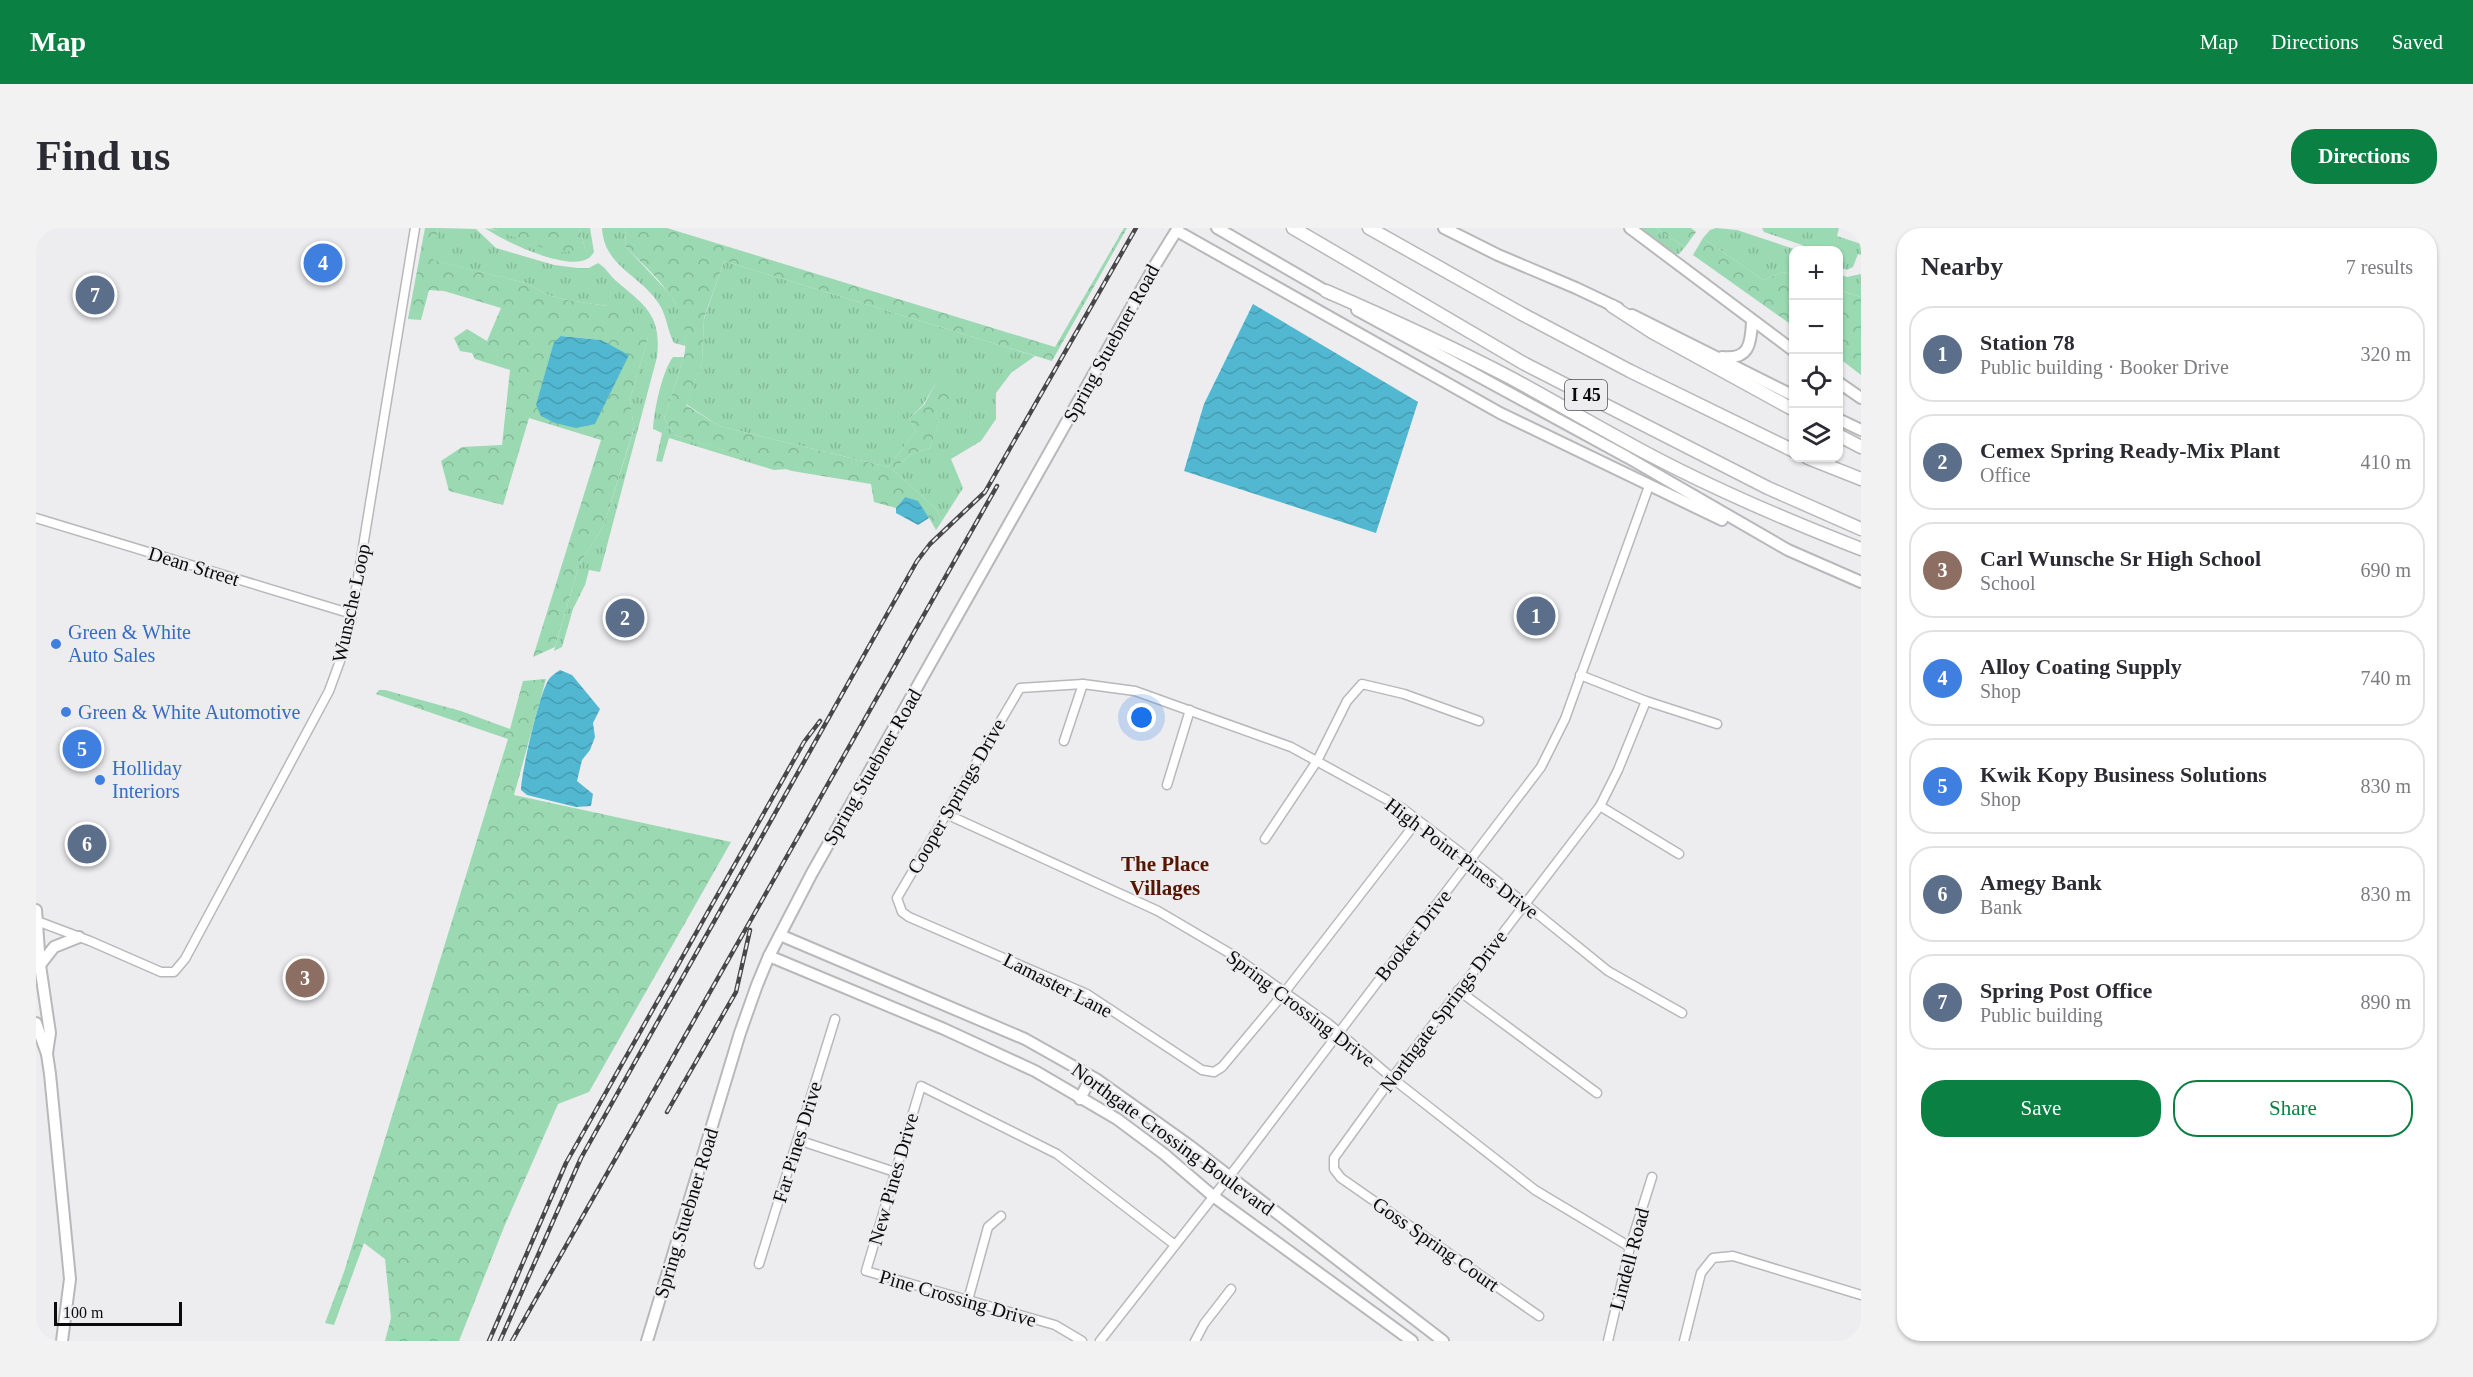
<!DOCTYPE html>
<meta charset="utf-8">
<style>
:root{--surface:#fff;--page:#f2f2f3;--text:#2b2b33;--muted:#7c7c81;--line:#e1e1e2;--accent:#0b8043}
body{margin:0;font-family:Georgia,serif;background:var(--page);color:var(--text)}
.controls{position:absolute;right:18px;top:18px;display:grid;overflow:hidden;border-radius:12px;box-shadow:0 2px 4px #0004}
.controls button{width:54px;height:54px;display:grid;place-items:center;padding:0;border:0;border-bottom:2px solid var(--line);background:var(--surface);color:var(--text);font:30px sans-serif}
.scale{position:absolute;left:18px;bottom:15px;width:128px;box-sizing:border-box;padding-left:6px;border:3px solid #0c0b0c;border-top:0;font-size:16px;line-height:21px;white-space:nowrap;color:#0c0b0c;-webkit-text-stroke:4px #edecef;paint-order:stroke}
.you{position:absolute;left:1106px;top:490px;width:21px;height:21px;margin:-15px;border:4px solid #fff;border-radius:50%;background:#1a73e8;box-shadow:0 0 0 9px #1a73e833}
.badge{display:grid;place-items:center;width:39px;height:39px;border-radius:50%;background:var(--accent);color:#fff;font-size:20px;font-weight:700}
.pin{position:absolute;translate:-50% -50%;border:3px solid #fff;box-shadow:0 2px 6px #0006}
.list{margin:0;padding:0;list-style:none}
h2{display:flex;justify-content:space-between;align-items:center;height:78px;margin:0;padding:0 24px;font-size:26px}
h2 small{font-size:20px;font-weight:400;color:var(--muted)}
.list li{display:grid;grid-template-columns:39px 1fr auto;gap:18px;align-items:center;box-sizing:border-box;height:96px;margin:0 12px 12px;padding:0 12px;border:2px solid var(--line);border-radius:24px}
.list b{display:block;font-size:22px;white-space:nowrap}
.list p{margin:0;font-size:20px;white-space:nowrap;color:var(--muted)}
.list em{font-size:20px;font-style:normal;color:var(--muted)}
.actions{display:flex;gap:12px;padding:18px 24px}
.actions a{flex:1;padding:14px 0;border:2px solid var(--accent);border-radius:24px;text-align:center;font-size:21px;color:var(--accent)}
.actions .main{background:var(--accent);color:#fff}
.icon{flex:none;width:33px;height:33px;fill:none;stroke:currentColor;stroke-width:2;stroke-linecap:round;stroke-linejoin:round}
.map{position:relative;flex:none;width:1825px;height:1113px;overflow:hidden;border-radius:24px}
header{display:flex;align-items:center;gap:36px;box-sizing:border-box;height:84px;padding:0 30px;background:var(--accent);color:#fff}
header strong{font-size:28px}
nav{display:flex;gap:33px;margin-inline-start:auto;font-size:21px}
.intro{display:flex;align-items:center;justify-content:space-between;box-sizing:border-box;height:144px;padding:0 36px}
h1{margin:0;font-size:42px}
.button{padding:15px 27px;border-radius:24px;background:var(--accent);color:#fff;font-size:21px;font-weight:700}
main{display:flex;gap:36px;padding:0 36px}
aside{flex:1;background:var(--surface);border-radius:24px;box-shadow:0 2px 4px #0004}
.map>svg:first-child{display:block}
</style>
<header>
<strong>Map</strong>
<nav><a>Map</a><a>Directions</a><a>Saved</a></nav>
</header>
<div class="intro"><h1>Find us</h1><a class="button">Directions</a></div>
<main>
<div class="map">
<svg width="1825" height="1113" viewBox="0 0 1825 1113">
<defs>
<pattern id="grass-tufts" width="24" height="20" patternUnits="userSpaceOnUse" patternTransform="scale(1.5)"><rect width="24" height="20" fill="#9ad9b2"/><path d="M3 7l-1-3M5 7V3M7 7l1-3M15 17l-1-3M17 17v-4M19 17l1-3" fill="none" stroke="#84b998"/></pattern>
<pattern id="forest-crowns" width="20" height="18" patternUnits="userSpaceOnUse" patternTransform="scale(1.5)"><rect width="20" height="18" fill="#9ad9b2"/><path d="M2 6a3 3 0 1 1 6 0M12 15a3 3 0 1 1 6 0" fill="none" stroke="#84b998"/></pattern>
<pattern id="water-waves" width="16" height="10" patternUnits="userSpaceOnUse" patternTransform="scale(1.5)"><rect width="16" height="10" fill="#52b8d1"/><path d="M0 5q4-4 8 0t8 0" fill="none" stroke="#469db2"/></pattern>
</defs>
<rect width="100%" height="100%" fill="#edecef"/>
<!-- grass -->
<g fill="url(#grass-tufts)">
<path d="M402,0L440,1L460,20L518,37L542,40H553L562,35C569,39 573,46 579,52C608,77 626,86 621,129L564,344L553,342L549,357L537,381L526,419L518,423L543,337L568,297L598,201L594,171L612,110L587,78H571L531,72L512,67L490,55L396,32Z"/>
<path d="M449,0L549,21L544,0H554L558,24C556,27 554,30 551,31C530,43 467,13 449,0Z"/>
<path d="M566,0H590L589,18L633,65L649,92L650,118L638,115C631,102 631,88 623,76C605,47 568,39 566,0Z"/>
<polygon points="1601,0 1620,0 1649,19 1643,26 1636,26"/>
<polygon points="1680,0 1701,2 1761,22 1758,22 1757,47 1747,44 1727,52 1667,10 1674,2"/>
<polygon points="1726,0 1803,0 1801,8 1825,16 1825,27 1822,26 1817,39 1811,42 1803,39 1802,22 1773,22 1766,17 1728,4"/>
<polygon points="688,33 999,128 975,145 960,165 960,191 945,213 915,231 927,260 906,293 901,282 857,242 874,227 894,220 909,175 900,155 887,177 873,191 880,203 852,239 683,198 650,176 666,134 668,91"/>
<polygon points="1802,46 1811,49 1825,46 1825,69 1803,62"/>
<path d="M637,129H648L628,191L639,207L751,241L738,242L633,210L626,234L620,233L626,205L617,201C618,183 626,143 637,129Z"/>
</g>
<!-- forest -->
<g fill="url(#forest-crowns)" fill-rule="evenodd">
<path d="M389,0H402L397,32L490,55L512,67L531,72L571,78H587L609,94L612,110L594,171L598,200L568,297L543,337L519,419L497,429L565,212L493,190L467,277L413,263L405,233L426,219L466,217L474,142L439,131L436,125L424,123L418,110L431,101L451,113L465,80L408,63L393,62L385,92L372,91ZM525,108L565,112L519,195Z"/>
<polygon points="454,0 544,0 549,21 521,25"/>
<path d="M590,0H631L1019,119L1088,0H1091L1016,133L688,33L668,90L666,134L650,177L683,198L852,239L880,203L873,191L888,177L900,155L916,153L921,168L909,176L894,220L874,227L857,242L901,282L906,293L900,302L892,288L869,269L860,280L838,274L835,256L756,243L639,207L628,191L648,129C658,79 620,50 589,18Z"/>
<polygon points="1620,0 1655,0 1660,4 1649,19"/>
<polygon points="1667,10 1727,52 1747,44 1757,47 1757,98 1657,27"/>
<polygon points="1802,62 1825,69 1825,147 1803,130"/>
<polygon points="510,451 478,567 695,614 553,864 522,876 468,999 423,1113 349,1113 355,1090 349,1031 328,1015 298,1097 289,1095 308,1044 472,511 340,466 343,462 349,462 425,483 474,501 487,453"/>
</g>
<!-- water -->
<g fill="url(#water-waves)">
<polygon points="1217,76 1382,174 1340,305 1148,243 1168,176"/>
<polygon points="525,108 565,112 593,127 559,196 540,200 519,195 505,188 500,177 518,114"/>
<polygon points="869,269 882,273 893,290 882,297 860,285 860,280"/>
<path d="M524,442L536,447L564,481L557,495L559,509L554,522L546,532L541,553L557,566L555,578L540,579L491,567L485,562C485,545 504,463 513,451C516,447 521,444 524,442Z"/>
</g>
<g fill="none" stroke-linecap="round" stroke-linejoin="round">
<defs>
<g id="minor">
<polyline points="0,290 316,386"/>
<polyline points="1544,447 1610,473 1681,496"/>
<polyline points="1028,513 1047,456"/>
<polyline points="1131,557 1154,482"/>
<polyline points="1564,578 1643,626"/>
<polyline points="910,586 1122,683 1195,726 1293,796 1356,850 1499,962 1594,1019"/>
<polyline points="1382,592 1248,765 1186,839 1178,844 1166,842 1051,766 873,689 866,684 861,670 984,460 1047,456 1099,463 1255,519 1366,580 1446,641 1572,743 1646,785"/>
<polyline points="1229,611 1281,533 1311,473 1326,456 1368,466 1443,493"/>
<polyline points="1,693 54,713 125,744 138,744 149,731 293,463 304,433 316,386 379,0"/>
<polyline points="1422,762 1561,865"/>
<polyline points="762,912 859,944"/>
<polyline points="723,1036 799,791"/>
<polyline points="932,1072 952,999 965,988"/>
<polyline points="1503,1088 1305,950 1298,941 1298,930 1356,850 1564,578 1582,542 1610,473"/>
<polyline points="1046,1113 1019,1097 830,1043 885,858 1021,926 1139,1017"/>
<polyline points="1064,1113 1203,936 1505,539 1529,491 1613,258"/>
<polyline points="1159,1113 1168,1096 1195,1061"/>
<polyline points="1572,1113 1594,1019 1616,949"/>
<polyline points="1648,1113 1665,1045 1677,1030 1697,1028 1825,1067"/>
</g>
<g id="major">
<polyline points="1181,0 1295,66"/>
<polyline points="1408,0 1462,27 1540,60 1582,80"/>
<polyline points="1594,0 1758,123"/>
<polyline points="1141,3 1464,185 1686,292"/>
<polyline points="1321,82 1591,229 1752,322 1825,354"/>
<polyline points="1596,87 1758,168"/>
<path d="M1686,129C1713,132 1715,116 1716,94"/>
<polyline points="1802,154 1825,170"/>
<polyline points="1802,191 1825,202"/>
<polyline points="0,682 4,737 14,805 11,825"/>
<polyline points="744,707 989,811 1060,851 1154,918 1407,1113"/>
<polyline points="733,728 908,801 999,843 1081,891 1128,926 1177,968 1376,1113"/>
<polyline points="4,737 18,719 43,709"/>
<polyline points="0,795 11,826 14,846 34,1051 26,1113"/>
<polyline points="1044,871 1055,849"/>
<polyline points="611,1113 704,805 721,757 733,728 776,645 1121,34 1142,0"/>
</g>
<g id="highway">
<polyline points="1257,0 1489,136 1732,260 1825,301"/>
<polyline points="1333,0 1486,86 1594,143 1758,223"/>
<path d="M1290,63C1352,90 1414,118 1475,150C1521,175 1567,202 1614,227C1682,263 1753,293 1825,321"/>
<polyline points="1576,78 1616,104 1758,182"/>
<polyline points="1802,207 1825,219"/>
<polyline points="1772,230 1825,251"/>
</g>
</defs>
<!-- minor casing -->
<use href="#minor" stroke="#b8b7ba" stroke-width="11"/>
<!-- major casing -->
<use href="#major" stroke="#b8b7ba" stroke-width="14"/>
<!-- highway casing -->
<use href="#highway" stroke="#b8b7ba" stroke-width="15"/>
<!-- minor -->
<use href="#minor" stroke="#fff" stroke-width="8"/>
<!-- major -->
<use href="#major" stroke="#fff" stroke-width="10"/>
<!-- highway -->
<use href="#highway" stroke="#fff" stroke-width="12"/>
<defs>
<g id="rail">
<polyline points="631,884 700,764 714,702"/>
<polyline points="453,1113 530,935 768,514 784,493"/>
<polyline points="464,1113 545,930 881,333 894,316 949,264 1100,0"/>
<polyline points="476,1113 961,258"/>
</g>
</defs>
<!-- rail casing -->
<use href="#rail" stroke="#484748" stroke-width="4.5"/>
<!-- rail -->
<use href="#rail" stroke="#edecef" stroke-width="2" stroke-dasharray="7" stroke-linecap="butt"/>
</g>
<!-- markers -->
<g fill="#3f7fe0" stroke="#edecef" stroke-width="2">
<circle cx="20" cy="416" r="6"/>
<circle cx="30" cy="484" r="6"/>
<circle cx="64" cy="552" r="6"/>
</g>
<g text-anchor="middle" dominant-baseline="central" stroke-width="5" stroke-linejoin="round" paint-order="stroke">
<!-- shield labels -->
<rect fill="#edecef" stroke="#504e50" stroke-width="1.5" x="1529" y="152" width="42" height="30" rx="4.5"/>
<g font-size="18" font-weight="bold" fill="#0c0b0c">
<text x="1550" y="167">I 45</text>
</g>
<!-- street labels -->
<g font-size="20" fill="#0c0b0c" stroke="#edecef">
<text transform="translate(1075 115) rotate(-61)">Spring Stuebner Road</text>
<text transform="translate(158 338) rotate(17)">Dean Street</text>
<text transform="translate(315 375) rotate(-78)">Wunsche Loop</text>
<text transform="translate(836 539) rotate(-60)">Spring Stuebner Road</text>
<text transform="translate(920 568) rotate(-60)">Cooper Springs Drive</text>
<text transform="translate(1426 630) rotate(37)">High Point Pines Drive</text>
<text transform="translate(1377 707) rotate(-52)">Booker Drive</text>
<text transform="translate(1022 757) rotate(27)">Lamaster Lane</text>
<text transform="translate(1265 780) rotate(37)">Spring Crossing Drive</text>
<text transform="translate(1407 783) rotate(-53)">Northgate Springs Drive</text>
<text transform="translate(1137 911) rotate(36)">Northgate Crossing Boulevard</text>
<text transform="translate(761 914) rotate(-73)">Far Pines Drive</text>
<text transform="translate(857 951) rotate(-74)">New Pines Drive</text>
<text transform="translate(650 985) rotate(-73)">Spring Stuebner Road</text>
<text transform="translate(1400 1016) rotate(35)">Goss Spring Court</text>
<text transform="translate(1593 1031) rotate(-75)">Lindell Road</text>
<text transform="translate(922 1070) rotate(16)">Pine Crossing Drive</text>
</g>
<!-- shop labels -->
<g font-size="20" fill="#366cbe" stroke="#edecef" text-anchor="start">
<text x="32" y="404">Green &amp; White<tspan x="32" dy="23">Auto Sales</tspan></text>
<text x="42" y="484">Green &amp; White Automotive</text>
<text x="76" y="540">Holliday<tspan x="76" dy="23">Interiors</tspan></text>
</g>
<!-- neighbourhood labels -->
<g font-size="21" font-weight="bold" fill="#561500" stroke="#edecef">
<text x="1129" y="636">The Place<tspan x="1129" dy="24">Villages</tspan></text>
</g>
</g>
</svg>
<div class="controls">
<button>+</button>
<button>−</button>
<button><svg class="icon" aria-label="locate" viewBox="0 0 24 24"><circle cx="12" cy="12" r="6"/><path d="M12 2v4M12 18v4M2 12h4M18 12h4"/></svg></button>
<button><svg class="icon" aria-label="layers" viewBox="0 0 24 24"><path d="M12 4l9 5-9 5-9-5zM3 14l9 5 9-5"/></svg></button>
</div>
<div class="scale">100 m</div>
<div class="you"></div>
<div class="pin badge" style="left:1500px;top:388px;background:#5c6f8a">1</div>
<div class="pin badge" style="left:589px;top:390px;background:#5c6f8a">2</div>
<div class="pin badge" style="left:269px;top:750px;background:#8d6e63">3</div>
<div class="pin badge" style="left:287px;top:35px;background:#3f7fe0">4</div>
<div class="pin badge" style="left:46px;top:521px;background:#3f7fe0">5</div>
<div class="pin badge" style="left:51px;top:616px;background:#5c6f8a">6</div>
<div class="pin badge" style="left:59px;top:67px;background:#5c6f8a">7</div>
</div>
<aside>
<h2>Nearby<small>7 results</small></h2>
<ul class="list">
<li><span class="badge" style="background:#5c6f8a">1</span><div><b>Station 78</b><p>Public building · Booker Drive</p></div><em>320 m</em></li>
<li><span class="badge" style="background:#5c6f8a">2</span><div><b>Cemex Spring Ready-Mix Plant</b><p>Office</p></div><em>410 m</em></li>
<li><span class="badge" style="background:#8d6e63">3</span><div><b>Carl Wunsche Sr High School</b><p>School</p></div><em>690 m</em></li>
<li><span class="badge" style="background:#3f7fe0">4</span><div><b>Alloy Coating Supply</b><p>Shop</p></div><em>740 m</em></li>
<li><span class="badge" style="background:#3f7fe0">5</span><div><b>Kwik Kopy Business Solutions</b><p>Shop</p></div><em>830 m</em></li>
<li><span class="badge" style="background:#5c6f8a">6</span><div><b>Amegy Bank</b><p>Bank</p></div><em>830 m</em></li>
<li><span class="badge" style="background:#5c6f8a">7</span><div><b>Spring Post Office</b><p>Public building</p></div><em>890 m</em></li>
</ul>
<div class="actions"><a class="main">Save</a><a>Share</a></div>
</aside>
</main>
